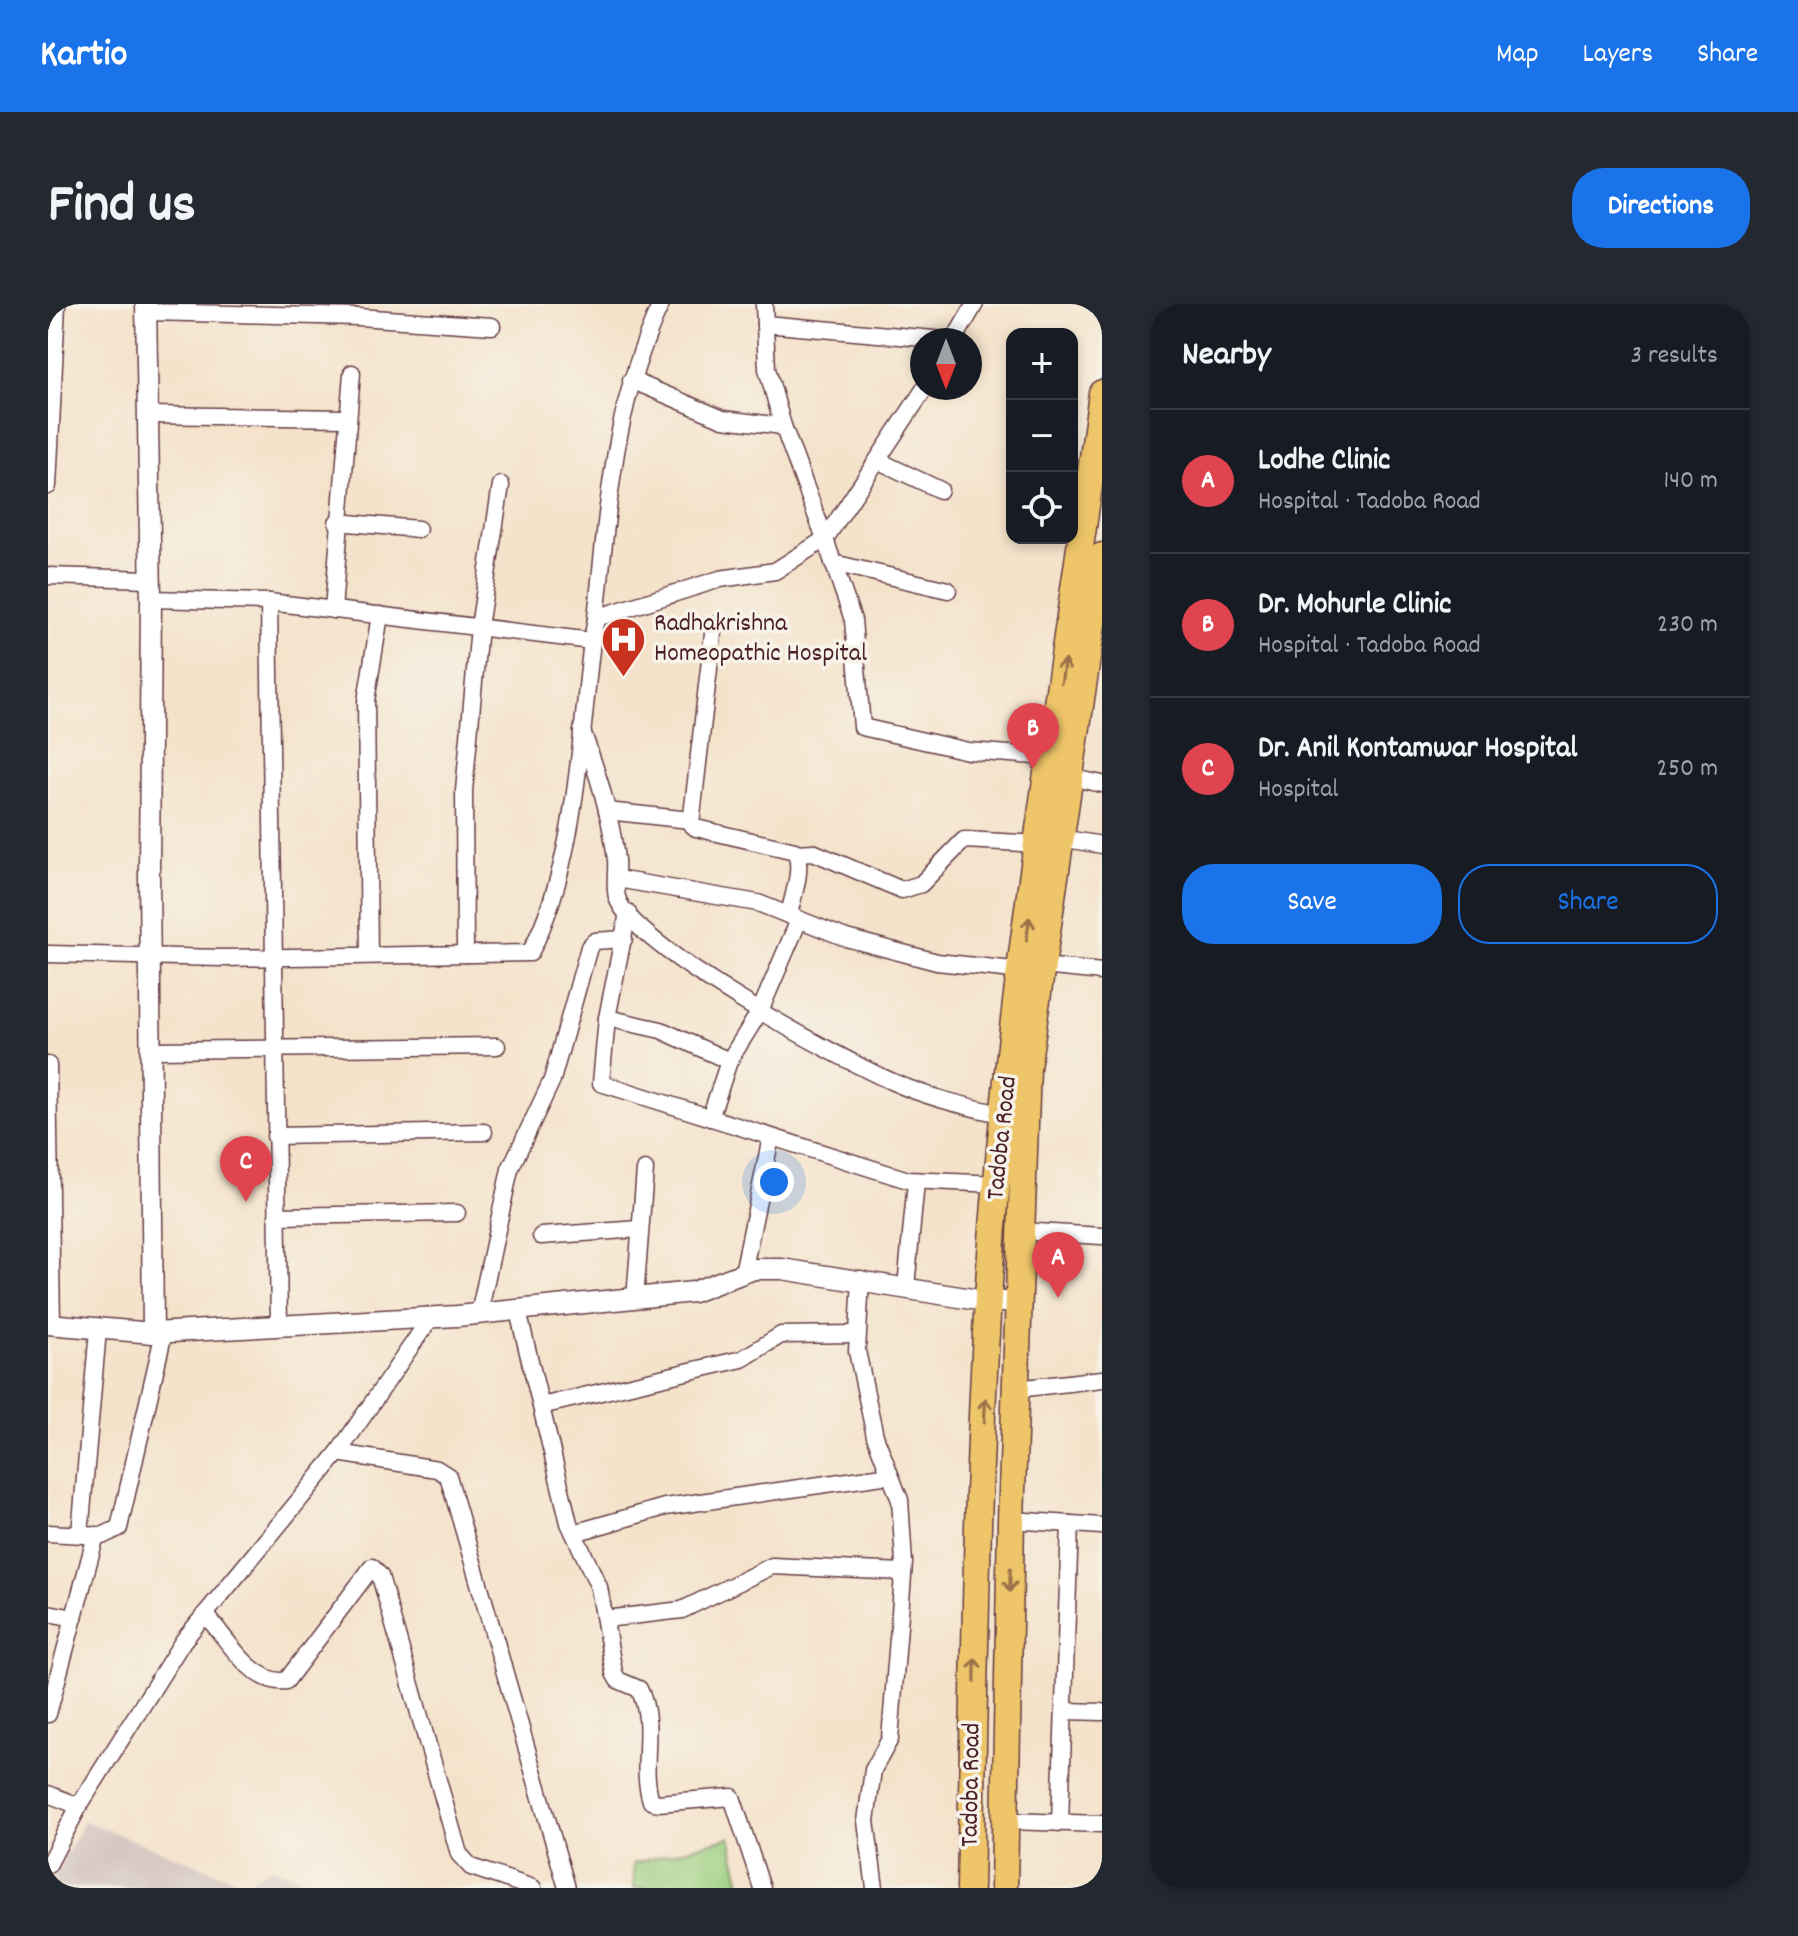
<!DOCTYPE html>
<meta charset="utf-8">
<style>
:root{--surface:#171b24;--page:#242831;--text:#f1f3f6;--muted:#9ea1a6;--line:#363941;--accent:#1a73e8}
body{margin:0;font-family:Dekko,sans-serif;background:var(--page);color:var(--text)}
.controls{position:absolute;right:24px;top:24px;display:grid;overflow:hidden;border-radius:16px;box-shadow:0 4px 12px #0003}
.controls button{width:72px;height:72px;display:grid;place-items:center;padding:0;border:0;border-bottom:2px solid var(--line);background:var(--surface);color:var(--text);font:40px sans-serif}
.compass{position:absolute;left:862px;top:24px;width:72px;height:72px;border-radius:50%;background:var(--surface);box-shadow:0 4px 12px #0003;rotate:180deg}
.you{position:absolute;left:726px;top:878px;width:28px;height:28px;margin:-20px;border:6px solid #fff;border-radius:50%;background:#1a73e8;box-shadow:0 0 0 12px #1a73e833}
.badge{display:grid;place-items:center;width:52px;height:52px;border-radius:50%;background:var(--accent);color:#fff;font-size:26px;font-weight:700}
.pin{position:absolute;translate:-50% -66px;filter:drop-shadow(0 2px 4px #0008)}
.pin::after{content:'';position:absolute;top:42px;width:28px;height:24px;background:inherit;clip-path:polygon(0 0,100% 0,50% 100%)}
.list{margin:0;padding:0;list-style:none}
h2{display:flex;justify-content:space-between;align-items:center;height:104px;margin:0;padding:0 32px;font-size:34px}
h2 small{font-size:26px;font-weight:400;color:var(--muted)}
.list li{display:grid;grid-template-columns:52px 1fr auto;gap:24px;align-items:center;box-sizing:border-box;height:144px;padding:0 32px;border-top:2px solid var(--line)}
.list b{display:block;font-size:30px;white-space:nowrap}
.list p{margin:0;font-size:26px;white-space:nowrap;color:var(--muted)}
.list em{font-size:26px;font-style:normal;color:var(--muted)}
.actions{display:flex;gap:16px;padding:24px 32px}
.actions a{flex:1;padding:18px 0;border:2px solid var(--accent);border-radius:32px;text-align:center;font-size:28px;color:var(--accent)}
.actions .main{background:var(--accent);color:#fff}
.icon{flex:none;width:44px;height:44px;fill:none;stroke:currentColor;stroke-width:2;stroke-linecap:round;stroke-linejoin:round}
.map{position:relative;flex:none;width:1054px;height:1584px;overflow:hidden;border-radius:32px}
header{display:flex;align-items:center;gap:48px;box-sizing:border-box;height:112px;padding:0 40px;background:var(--accent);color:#fff}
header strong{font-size:38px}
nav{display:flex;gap:44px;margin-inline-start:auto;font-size:28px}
.intro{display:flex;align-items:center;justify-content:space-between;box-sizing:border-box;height:192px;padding:0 48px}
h1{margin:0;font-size:56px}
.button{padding:20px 36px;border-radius:32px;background:var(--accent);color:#fff;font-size:28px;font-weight:700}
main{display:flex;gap:48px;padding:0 48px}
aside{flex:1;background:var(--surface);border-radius:32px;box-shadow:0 4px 12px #0003}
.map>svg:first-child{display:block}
</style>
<header>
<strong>Kartio</strong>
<nav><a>Map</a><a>Layers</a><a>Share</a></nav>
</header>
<div class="intro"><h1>Find us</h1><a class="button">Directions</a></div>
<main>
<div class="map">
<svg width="1054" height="1584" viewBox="0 0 1054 1584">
<rect width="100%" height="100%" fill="#f7f3e8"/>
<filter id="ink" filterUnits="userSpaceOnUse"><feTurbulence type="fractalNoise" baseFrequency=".0125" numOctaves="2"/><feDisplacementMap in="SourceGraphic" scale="16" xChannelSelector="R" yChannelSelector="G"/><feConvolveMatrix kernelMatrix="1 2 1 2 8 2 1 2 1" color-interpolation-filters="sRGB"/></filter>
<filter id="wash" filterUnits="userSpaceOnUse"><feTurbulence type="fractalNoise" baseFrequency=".006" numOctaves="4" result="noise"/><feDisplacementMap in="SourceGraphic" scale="32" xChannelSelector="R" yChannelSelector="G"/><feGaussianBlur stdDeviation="1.8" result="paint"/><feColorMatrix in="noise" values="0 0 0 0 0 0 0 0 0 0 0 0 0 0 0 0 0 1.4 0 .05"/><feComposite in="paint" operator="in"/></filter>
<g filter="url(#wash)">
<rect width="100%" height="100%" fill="#f4e2ca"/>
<!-- industrial -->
<polygon fill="#d0c0bc" points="36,1517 197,1579 223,1563 280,1584 0,1584"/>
<!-- green -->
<polygon fill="#9bcf80" stroke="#727756" stroke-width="2" points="682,1533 694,1584 586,1584 585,1560"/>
</g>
<g filter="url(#ink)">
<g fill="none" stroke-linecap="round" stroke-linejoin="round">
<defs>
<g id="minor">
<polyline points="716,0 719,65 735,122 777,235"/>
<polyline points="98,8 310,13 444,22"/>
<polyline points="717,20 897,36"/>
<polyline points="906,36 927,0"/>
<polyline points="583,76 675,115 735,122"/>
<polyline points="99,111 299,114"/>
<polyline points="831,157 892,186"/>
<polyline points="0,182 9,0"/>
<polyline points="289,218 370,225"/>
<polyline points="777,235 877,84"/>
<polyline points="785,259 900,286"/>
<polyline points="0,272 101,275"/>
<polyline points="103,295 221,298 544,337 548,314 672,275 727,267 777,235 805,316 814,423 920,447 1002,453"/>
<polyline points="221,298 231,1021"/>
<polyline points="285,306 304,69"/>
<path d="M548,314C560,205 565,101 613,0"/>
<path d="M666,321L643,520L648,524L747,547C756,564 744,594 741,611"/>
<path d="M534,427C550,469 563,511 568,556C569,568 566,582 569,593C582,642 794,756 845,778C881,794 918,802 956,811"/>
<polyline points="1021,473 1054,480"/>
<polyline points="559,507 642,516"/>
<polyline points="1012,534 1054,541"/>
<polyline points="749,549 765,548 854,586 873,580 916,536 991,540"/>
<polyline points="569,575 710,599 798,634 889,658 975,667"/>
<polyline points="580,609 559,714 553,779 860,876 950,880"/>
<path d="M0,650L174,654L482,649C528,562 532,436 544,337"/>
<polyline points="321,650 318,397 332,311"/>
<polyline points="417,650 416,487 431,323 453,181"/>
<polyline points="985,661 1054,668"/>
<polyline points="559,714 613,726 681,757"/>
<polyline points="104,746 449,742"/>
<polyline points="0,761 4,1021"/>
<polyline points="662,814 681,757 712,707 751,616"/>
<polyline points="227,832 436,828"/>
<polyline points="229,912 409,909"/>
<polyline points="971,927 1054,932"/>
<polyline points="493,932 592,925"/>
<polyline points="695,969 723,833"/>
<polyline points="813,975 809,1047 827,1132 852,1196 856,1259 842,1435 825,1466 818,1517 827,1584"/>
<polyline points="858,983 868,878"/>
<polyline points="587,995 597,866"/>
<path d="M470,1007L521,1219L551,1283L566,1369L570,1376L591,1385C609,1422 591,1459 603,1497L610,1499L684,1493L714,1584"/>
<polyline points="431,1010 462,865 504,776 541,643 547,637 576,635"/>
<polyline points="969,1085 1054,1075"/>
<polyline points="493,1102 694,1055 733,1031 809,1030"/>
<polyline points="290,1149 389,1165 400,1172 519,1584"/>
<polyline points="963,1216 1054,1222"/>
<polyline points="0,1229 54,1232 71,1224 116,1028"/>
<polyline points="526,1229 617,1203 842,1171"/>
<polyline points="32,1230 50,1026"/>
<polyline points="0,1309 26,1314"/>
<path d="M157,1310C178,1333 204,1381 238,1377L324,1263L332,1272L411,1550L423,1563L485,1584"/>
<polyline points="557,1315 634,1306 724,1262 855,1268"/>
<polyline points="1018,1407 1054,1408"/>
<polyline points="0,1410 48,1231"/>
<polyline points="0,1490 31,1502"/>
<polyline points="959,1517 1054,1520"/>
<polyline points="1012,1519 1022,1220"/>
<polyline points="0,1561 31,1502 135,1337 290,1149 383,1013"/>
</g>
<g id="tertiary">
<polyline points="98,0 103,295 101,569 105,1029"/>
<polyline points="0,1020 105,1029 409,1012 645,988 706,965 734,965 943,998 970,998"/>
</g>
<g id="primary">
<path d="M922,1584C927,1373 928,1161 943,950C964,662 1015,376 1054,89"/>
<polyline points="956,1584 963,1216 979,764 1054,252"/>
</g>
</defs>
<!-- minor casing -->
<use href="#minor" stroke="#643c43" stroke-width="19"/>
<!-- tertiary casing -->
<use href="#tertiary" stroke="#643c43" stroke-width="23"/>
<!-- primary casing -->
<use href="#primary" stroke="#643c43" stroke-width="29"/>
<!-- minor -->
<use href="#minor" stroke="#fff" stroke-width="16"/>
<!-- tertiary -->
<use href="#tertiary" stroke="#fff" stroke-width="20"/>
<!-- primary -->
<use href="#primary" stroke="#eec569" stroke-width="26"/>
</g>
<!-- one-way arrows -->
<defs><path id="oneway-shaft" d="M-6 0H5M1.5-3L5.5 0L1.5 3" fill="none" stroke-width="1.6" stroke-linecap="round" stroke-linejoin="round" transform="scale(2)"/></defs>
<g stroke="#9c724a">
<use href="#oneway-shaft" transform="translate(1015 367) rotate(-82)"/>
<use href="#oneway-shaft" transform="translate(980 625) rotate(-83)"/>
<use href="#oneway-shaft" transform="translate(937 1106) rotate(-87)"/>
<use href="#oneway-shaft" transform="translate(962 1276) rotate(91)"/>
<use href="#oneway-shaft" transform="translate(927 1366) rotate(-89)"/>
</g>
</g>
<!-- icons -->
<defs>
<symbol id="hospital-pin" viewBox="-11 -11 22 30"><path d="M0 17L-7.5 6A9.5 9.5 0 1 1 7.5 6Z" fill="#c8321e" stroke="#f7f3e8"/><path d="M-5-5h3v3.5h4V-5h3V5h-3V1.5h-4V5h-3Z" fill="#fff"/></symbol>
</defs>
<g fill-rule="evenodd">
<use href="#hospital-pin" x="550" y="310" width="51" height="69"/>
</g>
<g text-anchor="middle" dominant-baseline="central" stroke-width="7" stroke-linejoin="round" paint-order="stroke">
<!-- poi labels -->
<g font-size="26" fill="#4a1f2b" stroke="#f7f3e8" text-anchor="start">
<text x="606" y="320">Radhakrishna<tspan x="606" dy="30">Homeopathic Hospital</tspan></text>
</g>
<!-- street labels -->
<g font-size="26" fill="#4a1f2b" stroke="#f7f3e8">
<text transform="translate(955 834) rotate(-84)">Tadoba Road</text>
<text transform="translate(924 1481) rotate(-89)">Tadoba Road</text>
</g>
</g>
</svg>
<div class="controls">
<button>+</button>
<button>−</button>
<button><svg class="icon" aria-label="locate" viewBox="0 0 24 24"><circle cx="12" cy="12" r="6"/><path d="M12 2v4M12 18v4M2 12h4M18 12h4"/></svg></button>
</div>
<svg class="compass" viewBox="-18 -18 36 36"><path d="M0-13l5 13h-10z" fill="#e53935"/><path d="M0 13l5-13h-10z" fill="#9ea1a6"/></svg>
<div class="you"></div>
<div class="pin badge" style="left:1010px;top:994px;background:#e0444e">A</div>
<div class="pin badge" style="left:985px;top:465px;background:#e0444e">B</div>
<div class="pin badge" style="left:198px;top:898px;background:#e0444e">C</div>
</div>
<aside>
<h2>Nearby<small>3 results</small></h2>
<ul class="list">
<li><span class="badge" style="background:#e0444e">A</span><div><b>Lodhe Clinic</b><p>Hospital · Tadoba Road</p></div><em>140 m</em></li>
<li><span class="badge" style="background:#e0444e">B</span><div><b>Dr. Mohurle Clinic</b><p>Hospital · Tadoba Road</p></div><em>230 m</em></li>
<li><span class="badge" style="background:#e0444e">C</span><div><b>Dr. Anil Kontamwar Hospital</b><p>Hospital</p></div><em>250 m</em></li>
</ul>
<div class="actions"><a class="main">Save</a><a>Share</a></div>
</aside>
</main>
